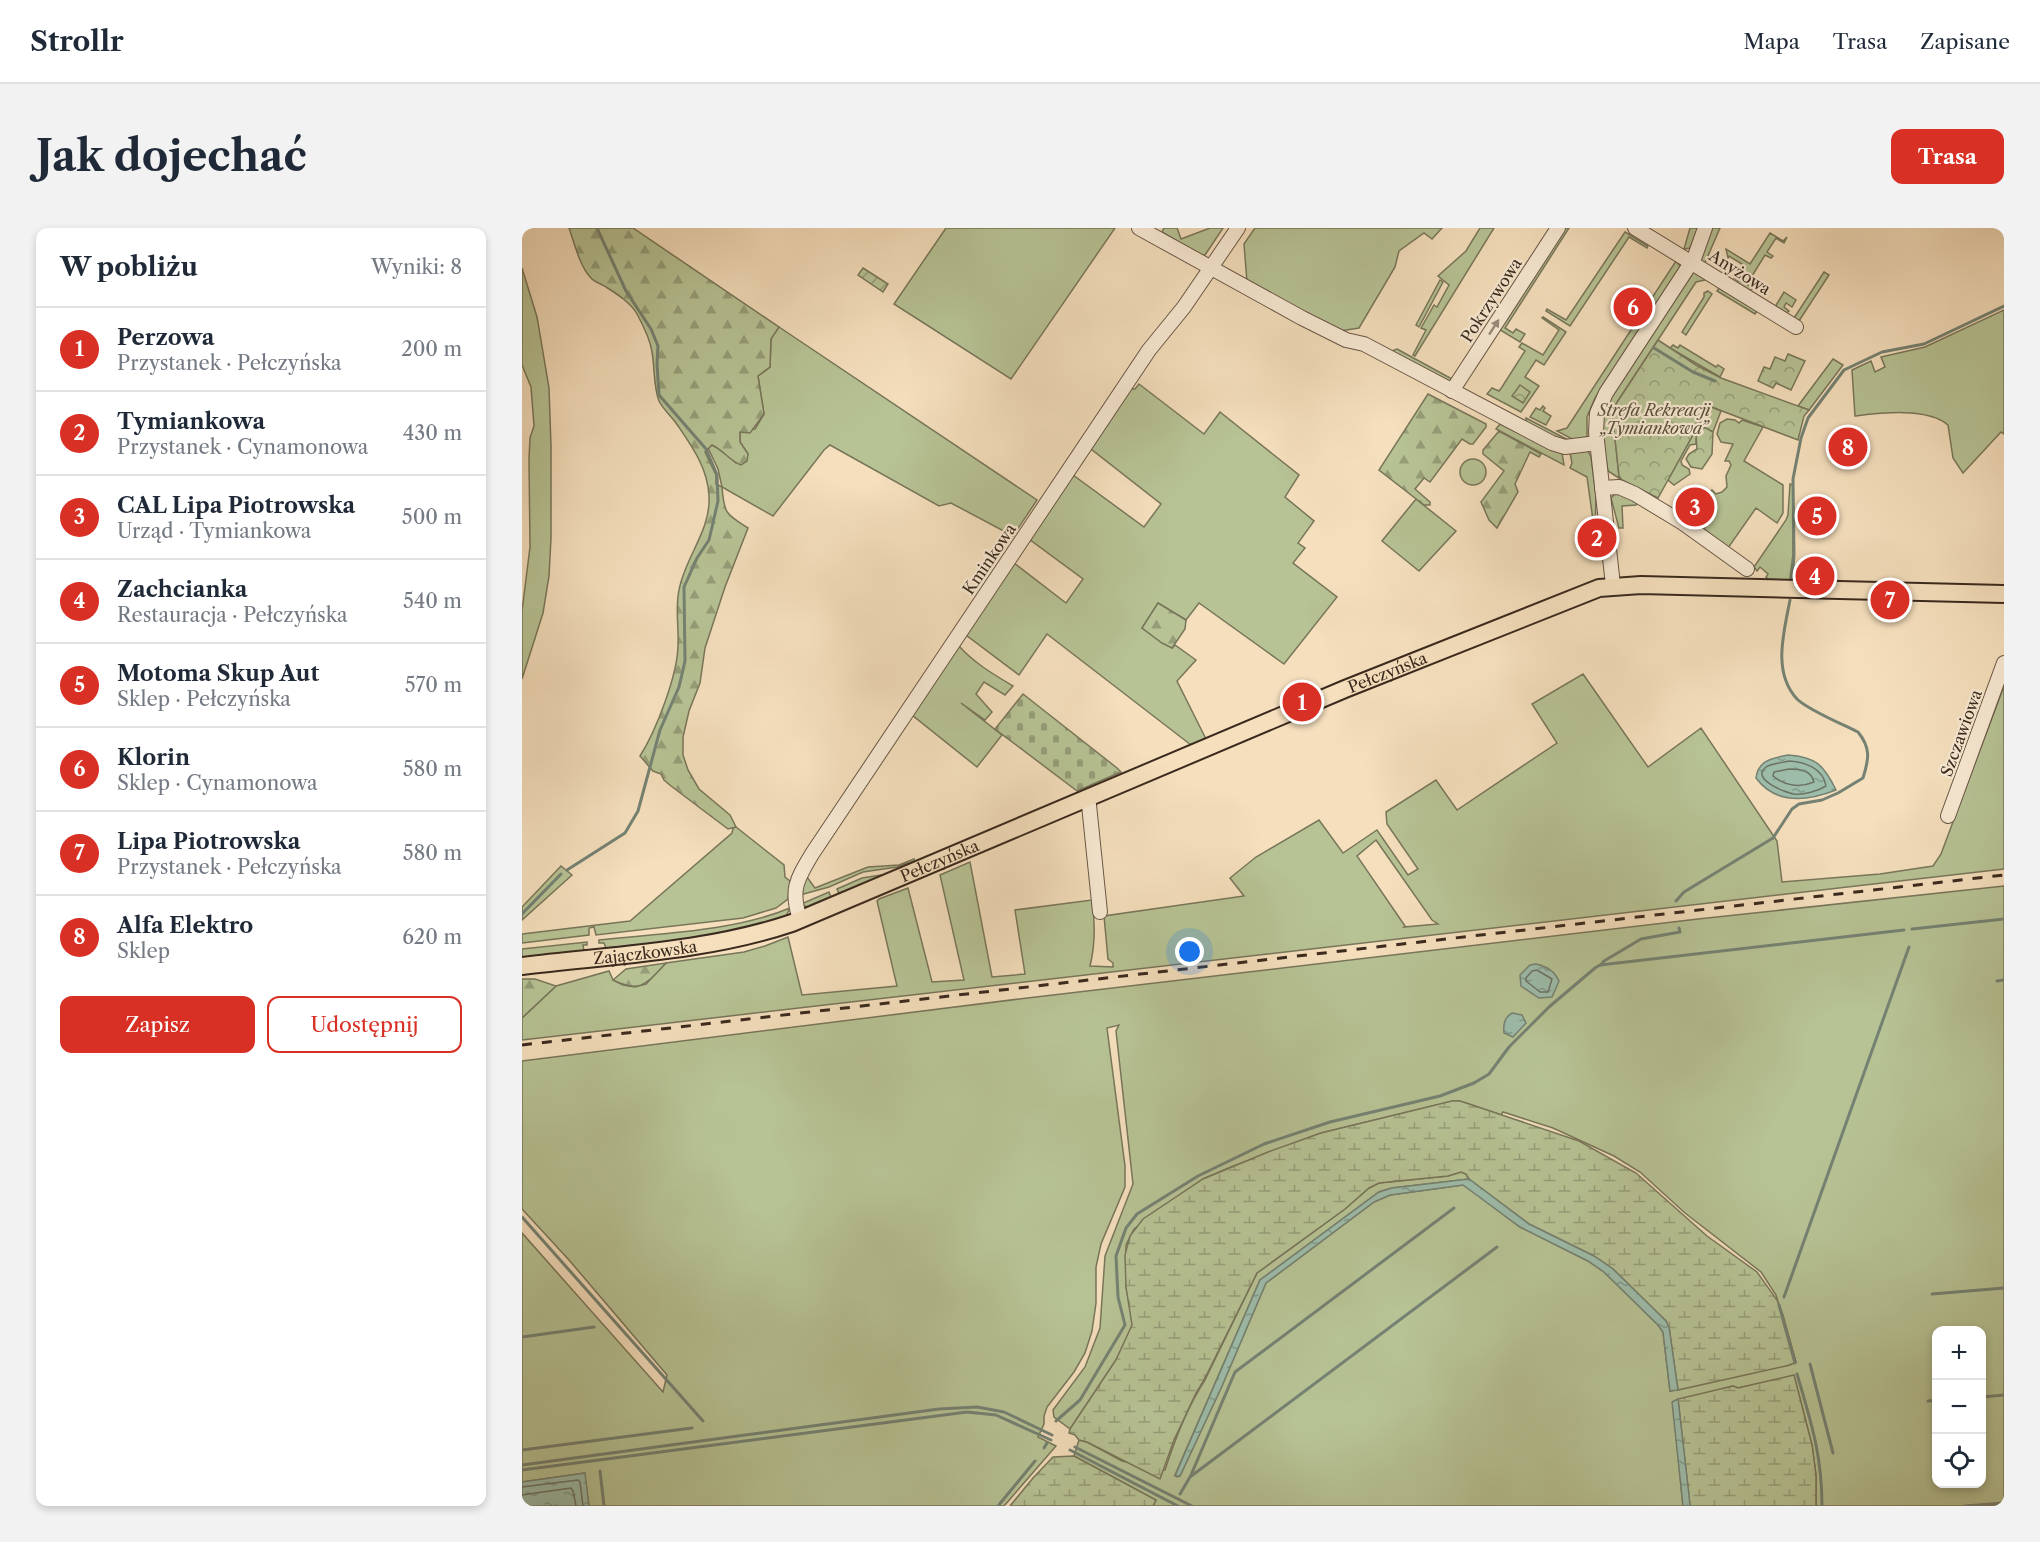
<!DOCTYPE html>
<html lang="pl">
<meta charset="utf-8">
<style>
:root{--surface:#fff;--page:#f2f2f3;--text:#1f2937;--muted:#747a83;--line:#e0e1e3;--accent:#d93025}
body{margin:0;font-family:"Libre Caslon Text",serif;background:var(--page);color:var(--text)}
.controls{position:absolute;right:18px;bottom:18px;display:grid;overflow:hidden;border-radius:12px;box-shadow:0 3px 9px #0003}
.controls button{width:54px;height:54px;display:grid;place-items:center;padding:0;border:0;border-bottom:2px solid var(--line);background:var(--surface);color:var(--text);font:30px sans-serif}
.you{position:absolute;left:668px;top:724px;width:21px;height:21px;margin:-15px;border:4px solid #fff;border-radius:50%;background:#1a73e8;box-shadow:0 0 0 9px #1a73e833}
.badge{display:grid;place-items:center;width:39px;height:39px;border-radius:50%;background:var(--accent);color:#fff;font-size:20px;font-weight:700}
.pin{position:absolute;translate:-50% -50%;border:3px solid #fff;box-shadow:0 2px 6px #0006}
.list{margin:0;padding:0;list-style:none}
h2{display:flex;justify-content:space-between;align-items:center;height:78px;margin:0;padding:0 24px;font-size:26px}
h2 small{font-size:20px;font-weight:400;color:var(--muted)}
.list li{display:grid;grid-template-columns:39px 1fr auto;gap:18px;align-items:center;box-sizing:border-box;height:84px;padding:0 24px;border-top:2px solid var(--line)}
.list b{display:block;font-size:22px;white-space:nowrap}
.list p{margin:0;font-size:20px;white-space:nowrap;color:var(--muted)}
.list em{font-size:20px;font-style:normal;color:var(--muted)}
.actions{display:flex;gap:12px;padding:18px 24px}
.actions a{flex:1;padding:14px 0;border:2px solid var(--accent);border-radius:12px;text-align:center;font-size:21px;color:var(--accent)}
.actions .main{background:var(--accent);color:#fff}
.icon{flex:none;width:33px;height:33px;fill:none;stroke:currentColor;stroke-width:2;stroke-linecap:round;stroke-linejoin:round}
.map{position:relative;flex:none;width:1482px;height:1278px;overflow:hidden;border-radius:12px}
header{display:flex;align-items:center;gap:36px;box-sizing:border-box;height:84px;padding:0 30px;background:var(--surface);border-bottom:2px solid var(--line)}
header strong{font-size:28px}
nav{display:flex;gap:33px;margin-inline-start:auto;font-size:21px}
.intro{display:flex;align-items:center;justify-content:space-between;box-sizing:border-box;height:144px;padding:0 36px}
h1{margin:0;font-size:42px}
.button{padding:15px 27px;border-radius:12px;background:var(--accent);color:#fff;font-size:21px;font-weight:700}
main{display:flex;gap:36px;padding:0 36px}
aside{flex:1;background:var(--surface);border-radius:12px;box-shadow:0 3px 9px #0003}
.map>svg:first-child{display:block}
</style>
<header>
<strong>Strollr</strong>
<nav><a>Mapa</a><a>Trasa</a><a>Zapisane</a></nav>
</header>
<div class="intro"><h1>Jak dojechać</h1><a class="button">Trasa</a></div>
<main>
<aside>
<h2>W pobliżu<small>Wyniki: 8</small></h2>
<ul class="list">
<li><span class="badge">1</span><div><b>Perzowa</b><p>Przystanek · Pełczyńska</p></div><em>200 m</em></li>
<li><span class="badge">2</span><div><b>Tymiankowa</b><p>Przystanek · Cynamonowa</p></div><em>430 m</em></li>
<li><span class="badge">3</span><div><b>CAL Lipa Piotrowska</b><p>Urząd · Tymiankowa</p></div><em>500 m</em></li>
<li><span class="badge">4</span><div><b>Zachcianka</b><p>Restauracja · Pełczyńska</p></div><em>540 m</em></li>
<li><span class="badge">5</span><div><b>Motoma Skup Aut</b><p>Sklep · Pełczyńska</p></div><em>570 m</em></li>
<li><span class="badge">6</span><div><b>Klorin</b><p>Sklep · Cynamonowa</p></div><em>580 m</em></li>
<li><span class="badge">7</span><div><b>Lipa Piotrowska</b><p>Przystanek · Pełczyńska</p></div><em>580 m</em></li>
<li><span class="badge">8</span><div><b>Alfa Elektro</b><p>Sklep</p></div><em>620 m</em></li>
</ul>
<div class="actions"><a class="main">Zapisz</a><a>Udostępnij</a></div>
</aside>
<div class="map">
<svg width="1482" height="1278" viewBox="0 0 1482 1278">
<defs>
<pattern id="forest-firs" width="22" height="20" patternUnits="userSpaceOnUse" patternTransform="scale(1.5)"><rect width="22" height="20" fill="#b7c395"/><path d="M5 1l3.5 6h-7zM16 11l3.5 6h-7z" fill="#969e79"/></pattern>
<pattern id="wetland-marsh" width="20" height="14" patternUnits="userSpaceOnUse" patternTransform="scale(1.5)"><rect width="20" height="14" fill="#b7c395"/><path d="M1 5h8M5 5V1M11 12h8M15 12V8" fill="none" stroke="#969e79"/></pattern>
<pattern id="cemetery-stones" width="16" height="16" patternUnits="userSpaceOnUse" patternTransform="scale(1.5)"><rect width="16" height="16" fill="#b7c395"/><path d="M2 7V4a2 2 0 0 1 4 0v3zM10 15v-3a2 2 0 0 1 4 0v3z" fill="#969e79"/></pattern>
<pattern id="park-crowns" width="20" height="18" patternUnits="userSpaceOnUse" patternTransform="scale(1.5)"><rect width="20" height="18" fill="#b7c395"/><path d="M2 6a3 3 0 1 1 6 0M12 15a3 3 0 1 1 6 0" fill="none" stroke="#969e79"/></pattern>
<pattern id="garden-furrows" width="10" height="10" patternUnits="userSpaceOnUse" patternTransform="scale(1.5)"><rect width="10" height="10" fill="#b7c395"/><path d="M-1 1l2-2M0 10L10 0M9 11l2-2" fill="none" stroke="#969e79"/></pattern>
<pattern id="water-ripples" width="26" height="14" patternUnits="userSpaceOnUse" patternTransform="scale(1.5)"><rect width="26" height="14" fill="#9dbdab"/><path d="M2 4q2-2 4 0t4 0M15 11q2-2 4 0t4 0" fill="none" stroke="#819a8b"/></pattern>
</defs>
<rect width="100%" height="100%" fill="#f5dfbd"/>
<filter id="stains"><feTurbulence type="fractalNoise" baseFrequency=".00333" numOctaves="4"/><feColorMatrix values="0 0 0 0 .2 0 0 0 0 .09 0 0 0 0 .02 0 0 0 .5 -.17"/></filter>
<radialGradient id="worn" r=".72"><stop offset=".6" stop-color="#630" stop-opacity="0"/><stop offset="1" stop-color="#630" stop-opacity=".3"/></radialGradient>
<!-- grass -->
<g fill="#b7c395" stroke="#78765a" stroke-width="1.5" fill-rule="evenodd">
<polygon points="424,0 593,0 489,151 372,76"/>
<polygon points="642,0 655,0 659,11 688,0 701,0 683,27 680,28 640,4"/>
<polygon points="733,0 920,0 910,11 902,5 877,23 873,39 837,100 818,103 725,54 722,16"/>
<polygon points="958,0 972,0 893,128 891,127 904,102 899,100 912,77 915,79 927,57 916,48 944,23"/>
<polygon points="1039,0 1047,0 983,100 991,105 994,101 1003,106 998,114 975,100"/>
<polygon points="1168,0 1176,0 1168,20 1162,21"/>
<polygon points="1188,0 1198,0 1182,37 1178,31"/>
<polygon points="1103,4 1126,18 1125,20 1107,9 1048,98 1024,83 1025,81 1044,92"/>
<polygon points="1248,5 1261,13 1265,9 1262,15 1254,10 1245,24 1251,28 1249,30 1243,27 1225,56 1231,60 1227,63 1216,55 1216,53 1212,50 1220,36 1207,28 1206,30 1204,21 1228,36"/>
<polygon points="1154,33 1158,38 1156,43 1073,170 1065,189 1065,209 1052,212 1035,203 1045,200"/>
<polygon points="0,40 15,89 27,160 29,218 29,310 27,348 21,385 0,451 0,383 8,319 7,231 8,210 12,198 9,159 0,137"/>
<polygon points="1172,43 1182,47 1183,52 1174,54 1090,182 1097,248 1100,252 1086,243 1078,197 1087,169 1168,46"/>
<polygon points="1302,44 1307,47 1275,96 1272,90"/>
<polygon points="918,52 921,54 897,99 894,97"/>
<polygon points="1197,60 1235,83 1233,86 1195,63"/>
<polygon points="1186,63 1190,66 1164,107 1160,104 1182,69 1182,65"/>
<polygon points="1262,64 1274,72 1270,79 1264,75 1262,79 1267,83 1264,85 1253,79"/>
<path d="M1482,82V206L1479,204L1441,245L1431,230L1426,197C1406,179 1358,185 1333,188L1330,142L1349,133L1353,144L1363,139L1359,129L1403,119Z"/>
<polygon points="1021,89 1044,104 1022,137 1014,132 1003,149 1017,158 999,184 965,166 970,160 977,163 980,159 1003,123 997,119 1000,115 1021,127 1037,102 1020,90"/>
<polygon points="257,99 515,272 491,308 429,275 417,278 308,217 302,222 251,288 200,259 196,241 186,220 190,217 200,222 214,235 226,226 218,214 218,203 233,201 242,186 236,148 248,139 249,110"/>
<polygon points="1151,117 1156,120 1158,117 1194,139 1196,137 1202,141 1198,149 1148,120"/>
<polygon points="875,121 932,152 929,154 867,124"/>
<polygon points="1311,131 1321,137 1287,182 1276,178"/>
<polygon points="617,156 682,206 698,184 777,247 763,269 792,293 776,315 783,320 771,335 815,369 762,436 677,375 664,392 636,375 620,400 650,420 653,417 674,432 655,453 684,511 669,517 525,406 497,447 444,407 492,335 544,375 561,351 507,311 551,247 622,299 639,276 569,221 609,161 613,161"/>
<polygon points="1021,178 1023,180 1021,183 1029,188 1024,197 1008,189 1014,180 1018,182"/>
<polygon points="1187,178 1199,183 1191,204 1182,200 1174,211 1174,216 1168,217 1159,233 1160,237 1167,241 1168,246 1152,257 1146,252"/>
<polygon points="1004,190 1048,213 1034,210 1004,194"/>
<polygon points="1205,191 1213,192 1217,195 1220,192 1241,199 1222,233 1261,257 1261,285 1255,295 1234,280 1206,320 1182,301 1183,299 1155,280 1158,274 1178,284 1188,264 1190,262 1194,266 1200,264 1205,259 1204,248 1209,237 1207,233 1203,233 1211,216 1199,214 1195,206 1198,195"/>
<polygon points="978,196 1030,222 1040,225 1042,237 974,201"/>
<polygon points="1066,223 1069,229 1074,268 1073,307 1065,249 1048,240 1050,235 1048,225"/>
<circle cx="951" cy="244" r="13"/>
<polygon points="1268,256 1271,257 1271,326 1268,352 1248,352 1244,349 1246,346 1238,339 1235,343 1232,339 1264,292 1266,287"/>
<polygon points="1095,264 1116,273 1114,277 1100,278 1101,300 1097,300 1089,270"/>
<polygon points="894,271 934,303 897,343 860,313"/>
<path d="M437,418C452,435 471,446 491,458L483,467L462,454L454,466L470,484L463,492L439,475L480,507L455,539L390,487Z"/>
<path d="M1061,446L1126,539L1179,500L1255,613L1260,654L1358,646L1411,638L1419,626L1482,458V641L0,812V790L34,758L87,743L91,752L101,757L113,759L124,756L144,735L222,724L243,718L266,709L280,767L375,758L355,673L357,671L386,660L410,754L442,752L418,647L448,634L470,749L503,746L493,682L570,672C573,693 573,718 568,738L591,739V735L586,731L582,688L722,668L708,650L734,629L797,592L821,625L855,602L886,647L896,641L865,596L864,584L914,552L935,582L1035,515L1010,476ZM854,612L910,692L916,696L882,699L883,698L835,628Z"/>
<polygon points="214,599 262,637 263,649 268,653 266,671 254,680 221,690 74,707 72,699 67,700 67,707 0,715 0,706 108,693 210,605 211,600"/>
<polygon points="392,631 393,633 375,639 341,644 307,659 278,667 278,660 285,649 293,660 346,639 377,637"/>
<polygon points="39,638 50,647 0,692 0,679"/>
<polygon points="372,645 318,668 315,661 340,650"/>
<path d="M1482,658V1278H1294V1247L1290,1217L1272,1148L1216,1160L1211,1158L1151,1174L1161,1278H631L634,1272L552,1228L557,1212L565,1214L600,1233L643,1242C653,1211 665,1179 683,1152L735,1045L823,981L847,960L857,955L926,948L939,944L944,946L947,951L870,960L857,964L738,1052L653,1247L655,1249L658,1248L700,1158L744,1055L852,974L868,967L941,957L945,959L998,999L1066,1033L1082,1044L1136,1097L1141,1104L1148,1163L1274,1134L1254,1067L1239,1044L1163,985L1118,944L1092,928L1031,900L981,884L979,887L938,873H931L799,905L709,939L681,951L612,1001L604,1017V1059L611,1096L594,1132L548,1201L532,1189L531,1182L563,1139L578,1100L583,1028L611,956L594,803L597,797L585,800L603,938V959L579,1016L574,1039V1075L570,1103L563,1125L552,1144L525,1179L522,1188V1196L516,1209L534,1218L482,1278H67L62,1245L0,1254V1005L141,1164L145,1147L47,1032L0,981V833L497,771L1176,691ZM1414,1102H1460V1256H1414Z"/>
<polygon points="307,664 310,672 287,680 279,676"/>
<path d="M268,680L262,692L174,711L84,720L82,715H77V712C139,705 210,704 268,680Z"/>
<polygon points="65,714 65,717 61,717 62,723 0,730 0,721"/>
</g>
<!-- forest -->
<g fill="url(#forest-firs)" stroke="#78765a" stroke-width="1.5">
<path d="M47,0H111L257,99L249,111L248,139L236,148L242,186L228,205L218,204V214L226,226L225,233L219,237C208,233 201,222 190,217L183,224L194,247V256L200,259C202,286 204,286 226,300L203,359L183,420L178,455L167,483L161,509V527L166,542L177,561L208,587L214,599L206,601L149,558L142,552L139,546L131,543L118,528C134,503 156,446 156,417C157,398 153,381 157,362C163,329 189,303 187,268C186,240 169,217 154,195C149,188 141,181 137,173C131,157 133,140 130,124C128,110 121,97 115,86C109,75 95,66 84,59C80,56 72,54 69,50C58,39 52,14 47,0Z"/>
<polygon points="906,166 964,196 964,199 951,216 948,216 940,211 908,254 902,250 893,261 908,274 908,277 902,277 857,242"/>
<polygon points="977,203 1019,226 1017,229 1008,224 993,256 996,264 975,300 967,292 959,274 982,243 961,226 961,222"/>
<polygon points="636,375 664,392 663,401 650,420 640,415 620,400"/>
<path d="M144,735C125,755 119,766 91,752L104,741Z"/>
<polygon points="0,751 13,751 34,758 0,790"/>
</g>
<!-- wetland -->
<g fill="url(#wetland-marsh)" stroke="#78765a" stroke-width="1.5">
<polygon points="930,873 938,873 971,884 1057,913 1114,945 1185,1008 1235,1044 1255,1072 1261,1087 1274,1134 1268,1137 1156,1162 1147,1099 1144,1093 1091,1041 1072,1028 1007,996 947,951 944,946 939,944 926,948 857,955 847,960 823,981 735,1045 682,1152 674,1165 652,1212 638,1251 565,1214 557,1212 553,1207 547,1205 548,1201 594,1132 610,1097 604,1059 603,1027 608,1008 621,991 681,951 746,924 799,905"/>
<polygon points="1272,1147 1290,1217 1294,1247 1294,1278 1168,1278 1156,1171 1211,1158 1216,1160"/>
<polygon points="552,1228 634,1272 631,1278 488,1278 511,1250 531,1229"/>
</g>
<!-- cemetery -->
<polygon fill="url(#cemetery-stones)" stroke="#78765a" stroke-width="1.5" points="501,466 595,540 599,544 555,563 473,501"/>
<!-- park -->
<g fill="url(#park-crowns)" stroke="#78765a" stroke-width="1.5">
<polygon points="1136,112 1174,137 1199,150 1287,182 1282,188 1276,212 1187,178 1136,270 1100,252 1097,248 1090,182"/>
<polygon points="1266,126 1283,133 1269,162 1254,155 1251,160 1236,153 1242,139 1248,141 1253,129 1263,133"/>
<polygon points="998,157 1008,164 1001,175 990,168"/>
<polygon points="1179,200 1184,200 1191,204 1190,226 1180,241 1169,239 1164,231 1167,226 1175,221 1174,206"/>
</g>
<!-- garden -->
<polygon fill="url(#garden-furrows)" stroke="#78765a" stroke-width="1.5" points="341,40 366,56 361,64 336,47"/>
<!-- water -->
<g fill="url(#water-ripples)" stroke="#758273" stroke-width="1.5">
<path d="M1266,527C1294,529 1302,537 1314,562C1286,573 1254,577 1234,550C1236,532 1251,530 1266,527Z"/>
<path d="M1014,736C1024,738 1033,744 1037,753L1030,769L1017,770L999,758L998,747L1008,737Z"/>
<path d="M990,785L1000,787L1004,795L991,809L982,805C981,797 983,789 990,785Z"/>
<polygon points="947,951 1007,996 1072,1028 1091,1041 1144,1093 1147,1099 1156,1162 1148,1163 1141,1104 1136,1097 1082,1044 1066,1033 998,999 941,957 868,967 852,974 744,1055 700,1158 658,1248 653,1248 738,1052 857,964 870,960"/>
<polygon points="1156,1171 1167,1267 1168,1278 1161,1278 1150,1174"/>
<polygon points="63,1245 67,1278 0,1278 0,1254"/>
</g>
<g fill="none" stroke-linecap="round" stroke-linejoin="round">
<!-- shore -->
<g stroke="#6c7364" stroke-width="1.5">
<path d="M1267,533C1283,534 1301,540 1304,558C1296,563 1282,567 1272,566C1264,565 1228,551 1244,539C1250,535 1260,535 1267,533Z"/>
<path d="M1267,541C1278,541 1289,542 1292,554C1278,560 1263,558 1251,548L1252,544Z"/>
<polygon points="1015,742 1030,751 1026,764 1018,764 1004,753 1004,750 1010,743"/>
<polyline points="0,1259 56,1252 58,1254 61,1278"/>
<polyline points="0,1267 49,1260 51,1263 54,1278"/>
</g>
<!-- stream -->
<g stroke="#758273" stroke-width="3">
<polyline points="1132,120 1171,144 1193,153"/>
<polyline points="1270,351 1272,327 1271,251 1279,210 1286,190 1322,142 1360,124 1402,116 1482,78"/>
<polyline points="45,642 103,605 116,583 138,502 157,459 163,433 162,359 175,330 187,312 196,273 195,247 184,221 137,167 135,136 136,118 129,101 104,63 75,0"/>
<path d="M1154,673L1162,664L1251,610L1270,581L1277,576L1300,572L1316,565L1341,550C1347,531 1349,520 1336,504C1320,496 1286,482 1275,471C1250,444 1262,404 1268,372"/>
<polyline points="0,686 39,646"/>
<polyline points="1390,701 1482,691"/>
<polyline points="1079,737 1082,733 1119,711 1158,704 1157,700"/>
<polyline points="1475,753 1482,752"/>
<polyline points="0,989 181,1193"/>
<polyline points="1410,1066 1482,1060"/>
<polyline points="1262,1069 1387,719"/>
<polyline points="1257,1077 1273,1135"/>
<polyline points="0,1109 72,1099"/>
<polyline points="1288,1136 1311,1225"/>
<path d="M1275,1146C1289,1194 1300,1227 1300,1278"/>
<polyline points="1460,1169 1482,1167"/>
<polyline points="1406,1173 1414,1172"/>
<polyline points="534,1193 558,1172 603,1097 596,1069 594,1028 604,1000 615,986 676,948 742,916 808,894 918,868 952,855 967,846 987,819 1027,779 1073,740 1078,737 1382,702"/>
<polyline points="553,1219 670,1278"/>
<polyline points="522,1220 525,1215"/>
<polyline points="0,1222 170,1200"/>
<polyline points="548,1222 656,1278"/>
<polyline points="0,1237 417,1181 455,1179 482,1184 530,1207"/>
<polyline points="0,1242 445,1184 474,1187 529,1212"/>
<polyline points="78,1243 82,1278"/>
<polyline points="669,1247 713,1144 932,980"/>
<polyline points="658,1266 668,1249 975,1019"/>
<polyline points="476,1278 513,1233"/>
<polyline points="1443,1278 1482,1275"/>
</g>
<defs>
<g id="minor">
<polyline points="617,0 780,90 824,112 842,116 1030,215 1043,219 1075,215"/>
<polyline points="1113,0 1274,99"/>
<polyline points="930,163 1036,0"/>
<polyline points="1080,260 1097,259 1113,266 1161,295 1225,341"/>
<polyline points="1091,357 1074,204 1075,185 1084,165 1165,41 1173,28 1183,0"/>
<polyline points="564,570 567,577 578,684"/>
<polyline points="1426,588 1482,435"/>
<path d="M278,691C268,662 275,651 290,626L627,122L662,79L716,0"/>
</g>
<g id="major">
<path id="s1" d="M0,738C90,727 184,724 270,695L823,461L1077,360L1119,357L1482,366"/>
</g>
</defs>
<!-- minor casing -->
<use href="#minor" stroke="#695646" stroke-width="16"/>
<!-- major casing -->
<use href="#major" stroke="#3a291e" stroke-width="20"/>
<!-- minor -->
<use href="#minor" stroke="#f8ead4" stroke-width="14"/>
<!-- major -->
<use href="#major" stroke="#f5dfbd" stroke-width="16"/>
<!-- rail -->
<polyline stroke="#3a291e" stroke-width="3" stroke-dasharray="10 10" stroke-linecap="butt" points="0,817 1482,647"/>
</g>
<!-- one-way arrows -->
<defs><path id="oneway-solid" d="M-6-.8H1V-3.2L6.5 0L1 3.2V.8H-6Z" transform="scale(1.5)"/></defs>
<use fill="#998a79" href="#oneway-solid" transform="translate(972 99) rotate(-57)"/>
<g text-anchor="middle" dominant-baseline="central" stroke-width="4.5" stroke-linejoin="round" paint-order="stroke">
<!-- street labels -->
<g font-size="16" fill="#3a291e" stroke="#f8ead4">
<text transform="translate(1218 44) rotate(32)">Anyżowa</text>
<text transform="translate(969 72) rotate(-57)">Pokrzywowa</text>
<text transform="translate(467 331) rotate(-56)">Kminkowa</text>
<text stroke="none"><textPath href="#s1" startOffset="920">Pełczyńska</textPath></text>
<text transform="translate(1439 505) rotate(-70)">Szczawiowa</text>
<text stroke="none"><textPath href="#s1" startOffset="434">Pełczyńska</textPath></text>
<text stroke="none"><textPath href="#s1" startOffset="124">Zajączkowska</textPath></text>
</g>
<!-- park labels -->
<g font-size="16" font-style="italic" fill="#59503c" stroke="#f8ead4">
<text x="1132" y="182">Strefa Rekreacji<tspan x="1132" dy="18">„Tymiankowa”</tspan></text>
</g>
</g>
<rect width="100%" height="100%" filter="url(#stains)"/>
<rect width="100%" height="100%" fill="url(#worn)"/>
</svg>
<div class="controls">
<button>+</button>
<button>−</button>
<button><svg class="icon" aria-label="locate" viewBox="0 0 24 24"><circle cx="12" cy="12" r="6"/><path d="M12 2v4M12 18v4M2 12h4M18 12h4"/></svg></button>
</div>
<div class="you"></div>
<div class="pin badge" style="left:780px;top:474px">1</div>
<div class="pin badge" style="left:1075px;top:310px">2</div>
<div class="pin badge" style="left:1173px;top:279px">3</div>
<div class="pin badge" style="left:1293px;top:348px">4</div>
<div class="pin badge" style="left:1295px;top:288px">5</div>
<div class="pin badge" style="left:1111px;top:79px">6</div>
<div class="pin badge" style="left:1368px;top:372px">7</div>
<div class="pin badge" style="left:1326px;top:219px">8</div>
</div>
</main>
